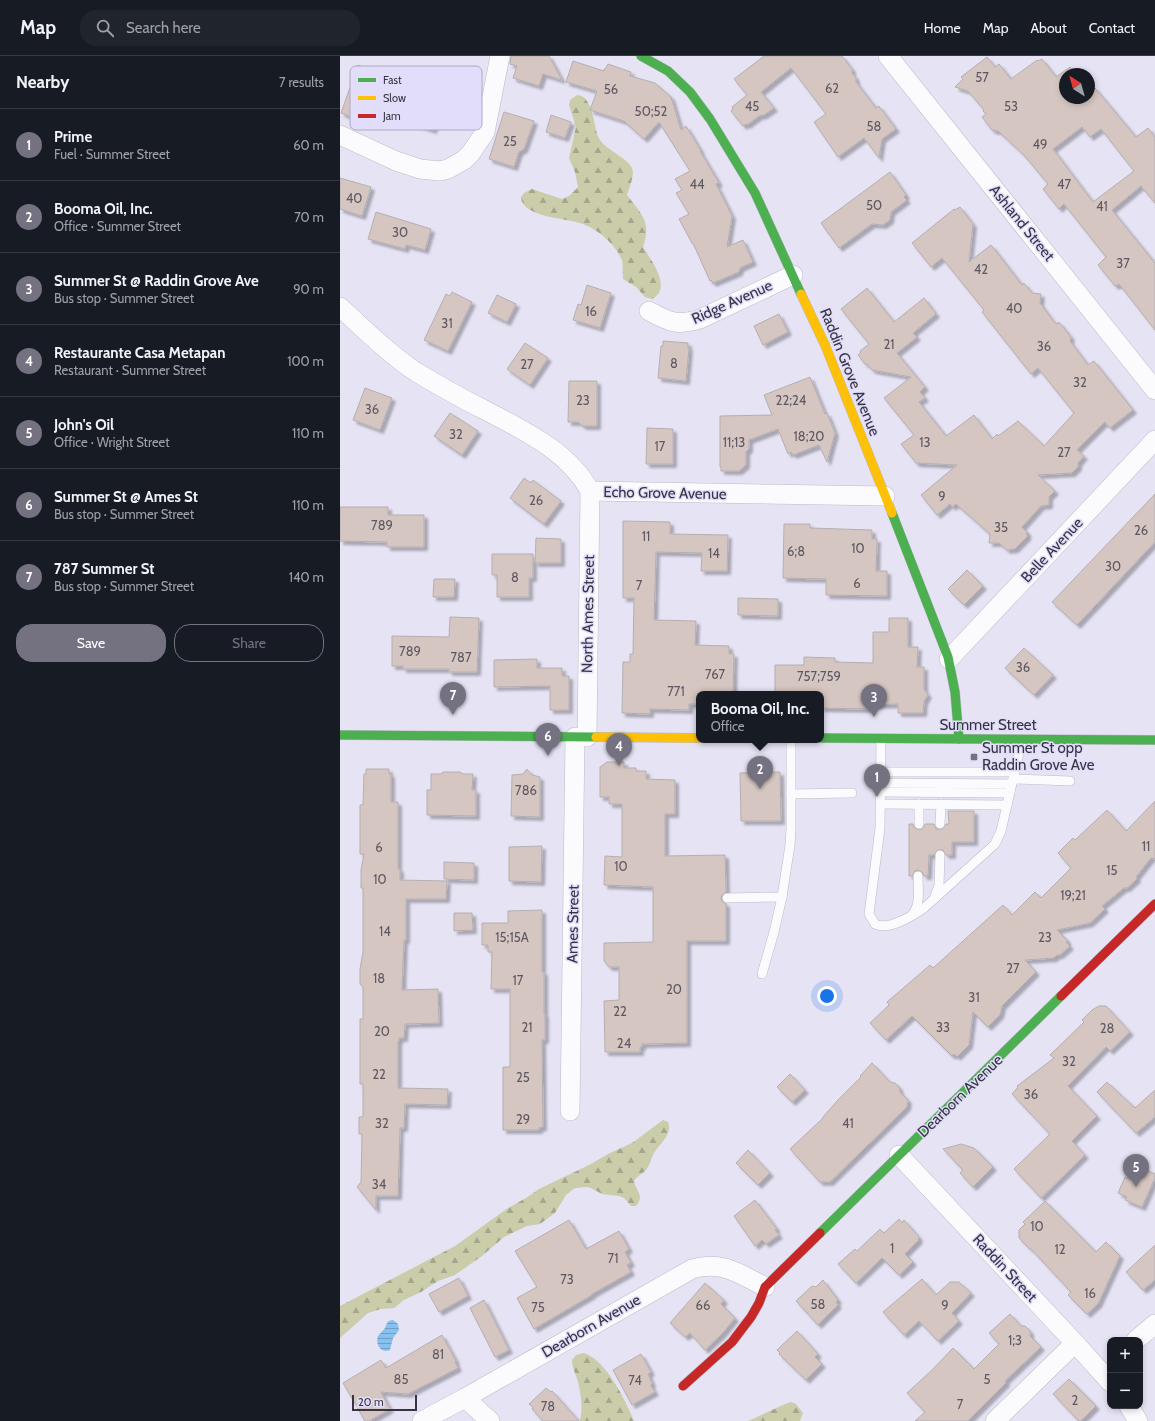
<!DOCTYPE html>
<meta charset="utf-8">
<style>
:root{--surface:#171b24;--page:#20242c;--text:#f1f3f6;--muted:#9ea1a6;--line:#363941;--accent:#747180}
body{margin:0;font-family:Cabin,sans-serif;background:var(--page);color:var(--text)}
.controls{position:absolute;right:12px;bottom:12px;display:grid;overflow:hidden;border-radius:8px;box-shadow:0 2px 6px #0003}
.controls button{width:36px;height:36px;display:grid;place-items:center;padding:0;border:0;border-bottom:1px solid var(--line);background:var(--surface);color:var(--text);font:20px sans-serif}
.compass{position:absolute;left:719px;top:12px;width:36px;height:36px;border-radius:50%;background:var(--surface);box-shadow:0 2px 6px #0003;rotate:323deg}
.scale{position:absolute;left:12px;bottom:10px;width:65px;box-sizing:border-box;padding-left:4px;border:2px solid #363442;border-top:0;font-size:11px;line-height:14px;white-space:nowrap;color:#363442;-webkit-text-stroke:3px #e1ddfa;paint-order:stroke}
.you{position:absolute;left:487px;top:940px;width:14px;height:14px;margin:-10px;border:3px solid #fff;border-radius:50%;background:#1a73e8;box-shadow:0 0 0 6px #1a73e833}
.badge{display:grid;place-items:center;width:26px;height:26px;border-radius:50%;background:var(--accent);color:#fff;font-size:13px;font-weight:700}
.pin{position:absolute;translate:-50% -33px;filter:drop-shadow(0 1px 2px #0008)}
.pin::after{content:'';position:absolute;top:21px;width:14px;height:12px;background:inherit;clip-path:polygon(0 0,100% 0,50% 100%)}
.popup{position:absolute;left:356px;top:635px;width:128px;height:52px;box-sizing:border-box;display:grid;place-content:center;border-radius:8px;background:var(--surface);filter:drop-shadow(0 1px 3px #0005);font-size:13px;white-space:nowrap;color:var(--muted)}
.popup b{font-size:15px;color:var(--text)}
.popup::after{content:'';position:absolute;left:50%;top:100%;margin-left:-8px;border:8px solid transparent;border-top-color:var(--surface)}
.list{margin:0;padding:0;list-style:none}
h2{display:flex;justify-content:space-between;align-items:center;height:52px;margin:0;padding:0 16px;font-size:17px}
h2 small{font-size:13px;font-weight:400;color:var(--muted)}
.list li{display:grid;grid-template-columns:26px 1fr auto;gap:12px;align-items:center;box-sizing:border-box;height:72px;padding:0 16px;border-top:1px solid var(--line)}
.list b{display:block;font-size:15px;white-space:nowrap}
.list p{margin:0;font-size:13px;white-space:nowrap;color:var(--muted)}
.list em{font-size:13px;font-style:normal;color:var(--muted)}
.actions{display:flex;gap:8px;padding:12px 16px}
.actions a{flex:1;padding:9px 0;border:1px solid var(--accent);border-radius:16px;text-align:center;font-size:14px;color:var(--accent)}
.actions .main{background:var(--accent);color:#fff}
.icon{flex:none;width:22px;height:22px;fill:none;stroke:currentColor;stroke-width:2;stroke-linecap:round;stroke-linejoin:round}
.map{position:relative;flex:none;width:815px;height:1365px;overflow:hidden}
header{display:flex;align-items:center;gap:24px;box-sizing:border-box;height:56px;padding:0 20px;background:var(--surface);border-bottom:1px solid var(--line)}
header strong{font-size:19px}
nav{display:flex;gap:22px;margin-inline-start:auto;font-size:14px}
.search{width:280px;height:36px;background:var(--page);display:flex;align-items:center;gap:10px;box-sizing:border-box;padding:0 14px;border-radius:16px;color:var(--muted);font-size:15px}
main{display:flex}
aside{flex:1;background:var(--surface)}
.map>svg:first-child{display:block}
</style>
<header>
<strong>Map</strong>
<div class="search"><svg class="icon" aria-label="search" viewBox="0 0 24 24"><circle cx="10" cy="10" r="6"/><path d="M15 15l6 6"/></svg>Search here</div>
<nav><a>Home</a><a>Map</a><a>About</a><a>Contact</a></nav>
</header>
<main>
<aside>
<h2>Nearby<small>7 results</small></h2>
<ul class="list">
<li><span class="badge">1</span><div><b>Prime</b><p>Fuel · Summer Street</p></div><em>60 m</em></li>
<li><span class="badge">2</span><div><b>Booma Oil, Inc.</b><p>Office · Summer Street</p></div><em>70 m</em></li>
<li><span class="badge">3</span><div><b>Summer St @ Raddin Grove Ave</b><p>Bus stop · Summer Street</p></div><em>90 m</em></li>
<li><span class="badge">4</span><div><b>Restaurante Casa Metapan</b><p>Restaurant · Summer Street</p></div><em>100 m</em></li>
<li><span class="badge">5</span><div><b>John's Oil</b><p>Office · Wright Street</p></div><em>110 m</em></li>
<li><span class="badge">6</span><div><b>Summer St @ Ames St</b><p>Bus stop · Summer Street</p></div><em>110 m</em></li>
<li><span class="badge">7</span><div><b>787 Summer St</b><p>Bus stop · Summer Street</p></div><em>140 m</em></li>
</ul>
<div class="actions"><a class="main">Save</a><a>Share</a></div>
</aside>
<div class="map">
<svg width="815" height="1365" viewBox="0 0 815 1365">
<defs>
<pattern id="forest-firs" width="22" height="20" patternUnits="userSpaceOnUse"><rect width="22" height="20" fill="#cbccaa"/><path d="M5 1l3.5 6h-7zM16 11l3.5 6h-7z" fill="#a6a68c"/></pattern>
<pattern id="water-rules" width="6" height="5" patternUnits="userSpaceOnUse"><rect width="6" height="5" fill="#88c0f0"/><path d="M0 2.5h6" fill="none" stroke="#709dc4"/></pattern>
<filter id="shadow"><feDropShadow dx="3.5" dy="3.5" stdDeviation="1" flood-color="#0004"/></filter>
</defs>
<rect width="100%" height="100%" fill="#e6e3f4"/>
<!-- forest -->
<g fill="url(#forest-firs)">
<path d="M237,39C255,40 253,75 260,84C266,93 288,103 292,112C295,119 289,132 287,139C301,158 312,165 303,191C311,204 333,232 312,243L305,241L296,231L283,223C282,216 284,208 281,202C274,187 257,173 243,168C228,162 182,162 181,141L184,137L192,133L222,143L229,140L238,131L235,116L229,102L236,71L229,49L230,44Z"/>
<path d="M323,1064L328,1066C333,1078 320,1087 314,1097C311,1102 310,1109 306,1114C302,1118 297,1120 294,1125C296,1136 305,1139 296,1150H291L284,1142L279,1140L262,1138L251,1132L246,1131L235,1132L226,1139L215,1157L200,1168L187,1170L164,1181L142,1200L115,1219L98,1225L81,1236L64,1244L54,1252L41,1253L28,1257L0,1282V1250L115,1190L168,1152L186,1142L199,1133L249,1109L268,1098L292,1087Z"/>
<path d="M244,1297C266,1304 286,1345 294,1365H240C243,1353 241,1338 238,1326C236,1318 232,1312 232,1304L236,1299Z"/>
<path d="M451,1346L456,1348L463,1357L460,1365H408C423,1359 436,1351 451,1346Z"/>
</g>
<!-- water -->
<path fill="url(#water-rules)" d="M53,1264L58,1268L59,1274L53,1282L50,1294C41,1298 35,1288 38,1280C40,1277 43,1275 45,1272C47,1268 47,1264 53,1264Z"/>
<!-- building -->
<g fill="#d6c6c1" stroke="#b5aeb1" fill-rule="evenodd" filter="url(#shadow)">
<polygon points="171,0 209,0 222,24 203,18 199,30 173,22 177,10 170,8"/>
<polygon points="424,0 502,0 512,13 512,17 516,22 516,26 536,52 539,50 556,73 542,83 539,102 524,82 498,101 474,66 486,58 451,12 421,36 434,52 424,59 419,60 407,69 406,68 403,70 391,55 393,53 392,51 407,39 394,23"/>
<path d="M647,1L655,11L659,8L671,23L697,4L698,5L702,3L716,21L730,11L735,18H725V42H749V36L755,32L796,81L808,72L815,81V147L801,130L772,154L815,207V274L779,228L775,230L758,209L766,201L724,148L719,153L703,133L708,128L683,98L658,75L652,74L642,61L646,58L643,55L644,54L628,35L615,31L623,23L621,21ZM742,71L750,81L761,73L794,115L753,146L713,93Z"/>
<polygon points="233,5 264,15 265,12 266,12 268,8 291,16 290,20 315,27 331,41 341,74 346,70 361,95 360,95 379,127 376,128 392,160 387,191 403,184 413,206 400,212 399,216 373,227 371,224 370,225 353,187 352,187 339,163 349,158 336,137 342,134 335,123 350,115 319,66 304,83 284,65 250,54 257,35 226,26"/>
<polygon points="18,9 59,25 104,40 93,74 60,63 68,36 20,64 1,57"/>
<polygon points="164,56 194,65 184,93 179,96 174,111 149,103"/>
<polygon points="211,59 231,66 225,82 206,76"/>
<polygon points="550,116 566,139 564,141 567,144 551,156 550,164 543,169 532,168 499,192 481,167"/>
<polygon points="0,122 31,131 22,160 0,153"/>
<polygon points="620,151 633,168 629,206 651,189 652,190 682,229 684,227 692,237 701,238 700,247 714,266 717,268 719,266 731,281 730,285 748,309 754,305 793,354 770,372 765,366 737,394 744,400 738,407 738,411 732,417 698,419 715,435 709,441 709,449 701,450 682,471 688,477 686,478 688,480 675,493 667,494 659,487 649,487 650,478 616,448 612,451 610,448 597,459 581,439 617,409 576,407 561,388 574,379 544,342 571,321 532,314 527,308 525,308 518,299 521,296 520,295 529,288 501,253 527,232 554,266 584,242 596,258 573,277 577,281 557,297 585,331 580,336 585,342 579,346 606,380 634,359 652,383 657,378 658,380 678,365 704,390 734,357 698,312 691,318 642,256 644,254 602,202 591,211 572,187 614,153 615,154"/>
<polygon points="36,156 91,173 85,194 66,189 65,193 28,183"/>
<polygon points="247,229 271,237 260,272 233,264 238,248 241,249"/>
<polygon points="112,236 132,246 108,295 84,284 106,238 110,240"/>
<polygon points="157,239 176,248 167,266 148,257"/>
<polygon points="439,258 448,276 423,289 414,270"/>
<polygon points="323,285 348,287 348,292 349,292 346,325 318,322 321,290 323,290"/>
<polygon points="185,287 208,302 190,329 167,313"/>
<polygon points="470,321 485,358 487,357 495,377 487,406 479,389 453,399 451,396 448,398 438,373 409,384 409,393 406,396 406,409 399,415 381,415 381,411 380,411 380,360 432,359 424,339"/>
<polygon points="229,325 257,325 257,370 243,370 238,366 228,366"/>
<polygon points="25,332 52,342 40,374 13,364"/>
<polygon points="110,357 138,375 122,399 94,380"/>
<polygon points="307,372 333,373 333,408 306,408"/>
<polygon points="184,422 191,427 193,424 221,445 204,468 170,442"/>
<polygon points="815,438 815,486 737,569 712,546"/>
<polygon points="0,451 48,451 48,459 84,459 84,491 47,491 47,486 0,485"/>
<polygon points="283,465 330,466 330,478 388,479 387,515 361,515 362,497 316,496 314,564 356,565 355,589 389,590 389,598 394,598 393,638 359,638 359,648 349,648 349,654 310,653 310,658 282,657 283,606 290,606 290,598 293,598 294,542 283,542"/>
<polygon points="444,468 470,468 470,472 532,474 532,483 537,483 536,515 547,515 547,540 486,539 486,523 443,522"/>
<polygon points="196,482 221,483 221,507 195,507"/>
<polygon points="152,498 193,498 193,522 189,522 189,541 157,541 157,519 152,519"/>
<polygon points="627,514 643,530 624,549 608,533"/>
<polygon points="94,523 115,523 114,541 93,541"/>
<polygon points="398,542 438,543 438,560 398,559"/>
<polygon points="110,561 139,562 137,616 109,616 109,613 63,613 63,610 52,610 52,580 109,581"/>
<polygon points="549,562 568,562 568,591 578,591 577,611 584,611 584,633 588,639 584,645 583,657 558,657 558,648 532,649 528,653 481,652 481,638 435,638 435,609 464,609 464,601 495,602 495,606 533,607 533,576 549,576"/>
<polygon points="684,592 713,619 694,639 665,612"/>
<polygon points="197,603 197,612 222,612 222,620 229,620 229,654 210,654 210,630 154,631 154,604"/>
<polygon points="267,706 284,706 284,712 296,712 296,715 306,715 306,723 335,724 335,758 325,758 325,800 385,799 386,836 382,839 381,842 382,845 386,848 386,885 347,885 347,987 302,988 302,991 300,991 300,996 265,996 264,945 279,944 279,911 269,911 264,905 264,887 313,886 313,831 264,829 265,800 282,801 282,748 269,748 269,741 260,741 260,711"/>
<polygon points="26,713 49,713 49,718 51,718 51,746 58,746 58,813 60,813 60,824 107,825 106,843 66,843 66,884 64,884 62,934 98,933 99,967 65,968 64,982 59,982 59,985 58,985 58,1032 108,1033 107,1049 65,1048 64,1072 60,1072 58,1140 36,1140 36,1154 17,1131 21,1126 22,1078 19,1078 19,1061 23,1061 23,1028 20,1028 20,963 23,963 23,931 20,928 20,913 23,896 23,832 21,832 21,814 24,798 20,798 20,749 23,749 24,718 26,718"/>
<polygon points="187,713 192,719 200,721 200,761 171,760 172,719 183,718"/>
<polygon points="103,716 120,716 123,718 133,718 132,734 136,734 136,760 87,759 87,734 91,734 91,718 101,718"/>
<polygon points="440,716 441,765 401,765 400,717"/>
<polygon points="815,745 815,803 811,802 796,821 797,823 787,832 784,832 762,850 765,853 750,867 717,874 728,885 726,886 730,890 720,899 717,899 714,902 685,904 696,916 662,950 660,959 648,971 633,956 629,989 617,1001 614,998 612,1000 572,960 546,984 530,967 549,949 547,946 590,909 593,912 663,849 672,859 695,836 701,842 731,812 718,797 733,782 735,784 767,754 786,775"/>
<polygon points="608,755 634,755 634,786 612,786 612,799 606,799 603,794 598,794 594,799 589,799 588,820 584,820 583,817 578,814 575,815 572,820 569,820 569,768 573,768 574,771 579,774 582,773 585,768 594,768 596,773 602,773 606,768 609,768"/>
<polygon points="202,790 201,826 169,825 169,791"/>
<polygon points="104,806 134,807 134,824 104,823"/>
<polygon points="202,854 202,916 204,916 204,958 205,958 205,984 202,984 203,1071 199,1072 199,1074 163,1074 163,1011 170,1011 170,933 151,933 152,896 148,896 148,889 142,889 142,867 168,867 168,855"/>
<polygon points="114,857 132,857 133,874 114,875"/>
<polygon points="759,950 766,950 790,976 770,995 766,991 728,1030 757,1060 732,1085 745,1099 701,1142 674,1113 710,1078 672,1038 678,1031 677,1030 714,1002 710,999 744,966 742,964 752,954"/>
<polygon points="532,1007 550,1026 555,1027 559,1031 560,1036 568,1044 567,1051 490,1126 480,1126 450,1093 483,1062 483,1061 497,1045 521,1021 520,1020"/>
<polygon points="450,1018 465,1034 452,1046 437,1031"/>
<polygon points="767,1026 795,1052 815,1034 815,1061 796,1077 757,1036"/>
<polygon points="621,1088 634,1092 653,1111 633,1131 620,1117 623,1114 603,1093"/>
<polygon points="408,1094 430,1117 418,1129 396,1107"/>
<polygon points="800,1111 815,1118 815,1122 802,1151 785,1144 787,1141 778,1137 785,1121 794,1125"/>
<polygon points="415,1144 437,1173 435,1174 439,1179 426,1188 422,1184 415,1190 394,1160"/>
<polygon points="705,1145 756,1196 766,1186 780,1200 758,1248 747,1258 728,1239 731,1236 691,1193 690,1193 679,1182 679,1174 685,1168 683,1166"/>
<polygon points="559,1163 562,1167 564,1164 579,1181 578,1183 579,1184 565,1198 573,1206 559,1219 542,1202 516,1227 498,1208 515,1193 517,1195 540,1173 544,1177"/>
<polygon points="229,1164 246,1193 279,1175 289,1193 285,1196 291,1207 287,1209 291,1216 252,1238 252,1239 194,1273 177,1242 197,1231 175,1195"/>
<polygon points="815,1189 815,1224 803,1234 786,1216"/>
<polygon points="119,1222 128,1240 99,1256 89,1238"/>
<polygon points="582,1223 596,1239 610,1226 619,1226 631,1237 612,1257 619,1265 598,1285 579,1265 564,1279 543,1256"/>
<polygon points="483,1224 498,1244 496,1246 498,1249 478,1269 456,1245 472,1230 476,1231"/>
<polygon points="365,1227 384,1244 381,1248 395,1262 382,1278 365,1294 350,1277 345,1281 330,1267"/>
<polygon points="144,1244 169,1294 155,1301 130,1252"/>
<polygon points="670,1258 681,1270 685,1270 690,1275 690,1280 701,1291 665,1325 666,1327 628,1365 575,1365 585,1356 567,1337 593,1313 613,1292 634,1313 659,1288 649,1277"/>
<polygon points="457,1275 478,1298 475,1301 482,1308 466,1324 439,1298 440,1297 437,1294"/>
<polygon points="102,1279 116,1305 115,1306 118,1312 68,1338 41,1336 50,1353 29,1365 25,1365 3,1327 41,1304 46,1312"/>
<polygon points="301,1298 311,1316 308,1318 312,1327 311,1330 315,1336 292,1349 273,1314"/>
<polygon points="729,1323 756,1350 741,1365 739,1365 713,1338"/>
<polygon points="206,1332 211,1336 212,1335 239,1365 203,1365 192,1353 194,1352 189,1348"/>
</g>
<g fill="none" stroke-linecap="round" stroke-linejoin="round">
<defs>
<g id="lane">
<path d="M541,683L540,772L529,858L535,868C549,875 572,860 584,852L655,788L661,775L682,684"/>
<polyline points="541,716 675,716"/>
<polyline points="673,723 730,725"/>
<polyline points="540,727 672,728"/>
<polyline points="540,736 670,737"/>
<polyline points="451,738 512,737"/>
<polyline points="541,748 667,749"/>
<polyline points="579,768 579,748"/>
<polyline points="600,768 601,748"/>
<polyline points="595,840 599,830 600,799"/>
<polyline points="387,842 442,841"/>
<path d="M572,859C581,849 578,832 578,820"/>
<polyline points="422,918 434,876 442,841 450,789 451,773 451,684"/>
</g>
<g id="street">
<polyline points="548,0 815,334"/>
<polyline points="0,79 56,105 80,113 100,115 108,113 124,104 131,97 145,76 160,0"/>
<path d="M0,251C25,274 48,297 76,316C98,329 120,342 143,353C182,374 228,394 250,435L247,681"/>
<path d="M309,255C329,266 337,270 360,263L453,219"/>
<polyline points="250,435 545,440"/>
<polyline points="609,603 815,384"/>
<polyline points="230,1055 235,681"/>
<polyline points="559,1099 735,1287 770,1326"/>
<polyline points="796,1284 815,1268"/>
<polyline points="125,1342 150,1365"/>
<polyline points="789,1350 798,1365"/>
<path d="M82,1365L125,1342L352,1213C382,1204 400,1218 425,1231"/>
<polyline points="655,1365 735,1287"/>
</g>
<g id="fast">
<polyline points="301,0 328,15 350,36 370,63 415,137 461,238"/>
<polyline points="552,457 608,601 615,636 619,683"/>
<polyline points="0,679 256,681"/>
<polyline points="481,682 815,684"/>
<polyline points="480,1177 721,940"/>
</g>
<g id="slow">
<polyline points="461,238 485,289 552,457"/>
<polyline points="256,681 359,682"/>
</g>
<g id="jam">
<polyline points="721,940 815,848"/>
<polyline points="343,1330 392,1286 411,1261 419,1247 425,1231 480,1177"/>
</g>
</defs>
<!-- lane casing -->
<use href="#lane" stroke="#bcbac8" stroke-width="10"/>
<!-- street casing -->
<use href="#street" stroke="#bcbac8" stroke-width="20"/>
<!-- fast casing -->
<use href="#fast" stroke="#bcbac8" stroke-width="10"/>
<!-- slow casing -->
<use href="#slow" stroke="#bcbac8" stroke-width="10"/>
<!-- jam casing -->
<use href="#jam" stroke="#bcbac8" stroke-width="10"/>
<!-- lane -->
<use href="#lane" stroke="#fbfbfd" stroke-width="9"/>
<!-- street -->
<use href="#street" stroke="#fbfbfd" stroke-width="19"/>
<!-- fast -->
<use href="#fast" stroke="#4caf50" stroke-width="9"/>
<!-- slow -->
<use href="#slow" stroke="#ffc107" stroke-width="9"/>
<!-- jam -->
<use href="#jam" stroke="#c62828" stroke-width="9"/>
</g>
<!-- markers -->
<rect fill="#747180" stroke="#e1ddfa" stroke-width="1.5" x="630" y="697" width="8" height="8" rx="2"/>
<g text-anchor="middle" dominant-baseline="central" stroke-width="3" stroke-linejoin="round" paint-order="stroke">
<!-- number labels -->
<g font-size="13" fill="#5e5862">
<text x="642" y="21">57</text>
<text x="492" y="32">62</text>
<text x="271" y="33">56</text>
<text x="412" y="50">45</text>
<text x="671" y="50">53</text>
<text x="311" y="55">50;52</text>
<text x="534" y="70">58</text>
<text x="170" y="85">25</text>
<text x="700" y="88">49</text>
<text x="357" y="128">44</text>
<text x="724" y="128">47</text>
<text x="14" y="142">40</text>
<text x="534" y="149">50</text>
<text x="762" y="150">41</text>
<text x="60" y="176">30</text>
<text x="783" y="207">37</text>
<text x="641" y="213">42</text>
<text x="674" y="252">40</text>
<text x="251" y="255">16</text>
<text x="107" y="267">31</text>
<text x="549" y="288">21</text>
<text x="704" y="290">36</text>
<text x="334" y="307">8</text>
<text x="187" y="308">27</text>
<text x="740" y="326">32</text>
<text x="243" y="344">23</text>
<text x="451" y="344">22;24</text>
<text x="32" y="353">36</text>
<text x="116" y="378">32</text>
<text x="469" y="380">18;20</text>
<text x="394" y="386">11;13</text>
<text x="585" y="386">13</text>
<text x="320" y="390">17</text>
<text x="724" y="396">27</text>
<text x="602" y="440">9</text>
<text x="196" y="444">26</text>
<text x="42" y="469">789</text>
<text x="661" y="471">35</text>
<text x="801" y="474">26</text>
<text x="306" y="480">11</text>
<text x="518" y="492">10</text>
<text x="456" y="495">6;8</text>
<text x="374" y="497">14</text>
<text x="773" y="510">30</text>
<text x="175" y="521">8</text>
<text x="517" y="527">6</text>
<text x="299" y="529">7</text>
<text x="70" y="595">789</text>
<text x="121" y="601">787</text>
<text x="683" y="611">36</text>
<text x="375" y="618">767</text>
<text x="479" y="620">757;759</text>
<text x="336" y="635">771</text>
<text x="186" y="734">786</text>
<text x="806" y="790">11</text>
<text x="39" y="791">6</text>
<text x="281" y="810">10</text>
<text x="772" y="814">15</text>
<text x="40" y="823">10</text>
<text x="733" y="839">19;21</text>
<text x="45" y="875">14</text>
<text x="172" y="881">15;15A</text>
<text x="705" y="881">23</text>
<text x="673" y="912">27</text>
<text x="39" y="922">18</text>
<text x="178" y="924">17</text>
<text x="334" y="933">20</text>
<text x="634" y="941">31</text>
<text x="280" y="955">22</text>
<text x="187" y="971">21</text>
<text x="603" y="971">33</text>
<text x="767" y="972">28</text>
<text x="42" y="975">20</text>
<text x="284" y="987">24</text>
<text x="729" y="1005">32</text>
<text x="39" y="1018">22</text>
<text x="183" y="1021">25</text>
<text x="691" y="1038">36</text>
<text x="183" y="1063">29</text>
<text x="42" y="1067">32</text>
<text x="508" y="1067">41</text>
<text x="39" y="1128">34</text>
<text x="697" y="1170">10</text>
<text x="552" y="1192">1</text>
<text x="720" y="1193">12</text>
<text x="273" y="1202">71</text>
<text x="227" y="1223">73</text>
<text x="750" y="1237">16</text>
<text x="478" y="1248">58</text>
<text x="363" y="1249">66</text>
<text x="605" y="1249">9</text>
<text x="198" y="1251">75</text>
<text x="675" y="1284">1;3</text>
<text x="98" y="1298">81</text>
<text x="61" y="1323">85</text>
<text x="647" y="1323">5</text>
<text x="295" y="1324">74</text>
<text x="735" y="1344">2</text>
<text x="620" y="1348">7</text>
<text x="208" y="1350">78</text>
</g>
<!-- street labels -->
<g font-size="15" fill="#363442" stroke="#e1ddfa">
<text transform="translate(682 167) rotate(51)">Ashland Street</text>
<text transform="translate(392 246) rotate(-24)">Ridge Avenue</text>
<text transform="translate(510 316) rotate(68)">Raddin Grove Avenue</text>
<text transform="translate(325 437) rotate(1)">Echo Grove Avenue</text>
<text transform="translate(712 494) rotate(-47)">Belle Avenue</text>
<text transform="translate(248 558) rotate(-89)">North Ames Street</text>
<text x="648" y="669">Summer Street</text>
<text transform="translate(233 868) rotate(-89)">Ames Street</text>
<text transform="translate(620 1040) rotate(-44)">Dearborn Avenue</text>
<text transform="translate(665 1212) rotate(47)">Raddin Street</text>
<text transform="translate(251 1270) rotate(-30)">Dearborn Avenue</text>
</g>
<!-- poi labels -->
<g font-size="15" fill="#363442" stroke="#e1ddfa" text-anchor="start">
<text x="642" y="692">Summer St opp<tspan x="642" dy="17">Raddin Grove Ave</tspan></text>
</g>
</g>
<!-- legend -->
<rect x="10" y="10" width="132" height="64" rx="6" fill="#e1ddfa" stroke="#aeaac3" stroke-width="1"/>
<rect x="18" y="22" width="18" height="4" fill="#4caf50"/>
<rect x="18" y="40" width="18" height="4" fill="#ffc107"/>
<rect x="18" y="58" width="18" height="4" fill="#c62828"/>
<g font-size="11" fill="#363442">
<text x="43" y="28">Fast</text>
<text x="43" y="46">Slow</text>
<text x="43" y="64">Jam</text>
</g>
</svg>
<div class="controls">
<button>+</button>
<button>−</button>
</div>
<svg class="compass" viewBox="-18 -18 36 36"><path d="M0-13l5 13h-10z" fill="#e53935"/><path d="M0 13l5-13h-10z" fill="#9ea1a6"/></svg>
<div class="scale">20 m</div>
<div class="you"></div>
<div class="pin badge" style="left:537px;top:741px">1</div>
<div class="pin badge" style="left:420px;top:733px">2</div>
<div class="popup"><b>Booma Oil, Inc.</b>Office</div>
<div class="pin badge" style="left:534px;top:661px">3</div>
<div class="pin badge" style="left:279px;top:710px">4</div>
<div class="pin badge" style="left:796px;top:1131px">5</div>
<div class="pin badge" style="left:208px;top:700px">6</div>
<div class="pin badge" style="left:113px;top:659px">7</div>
</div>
</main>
